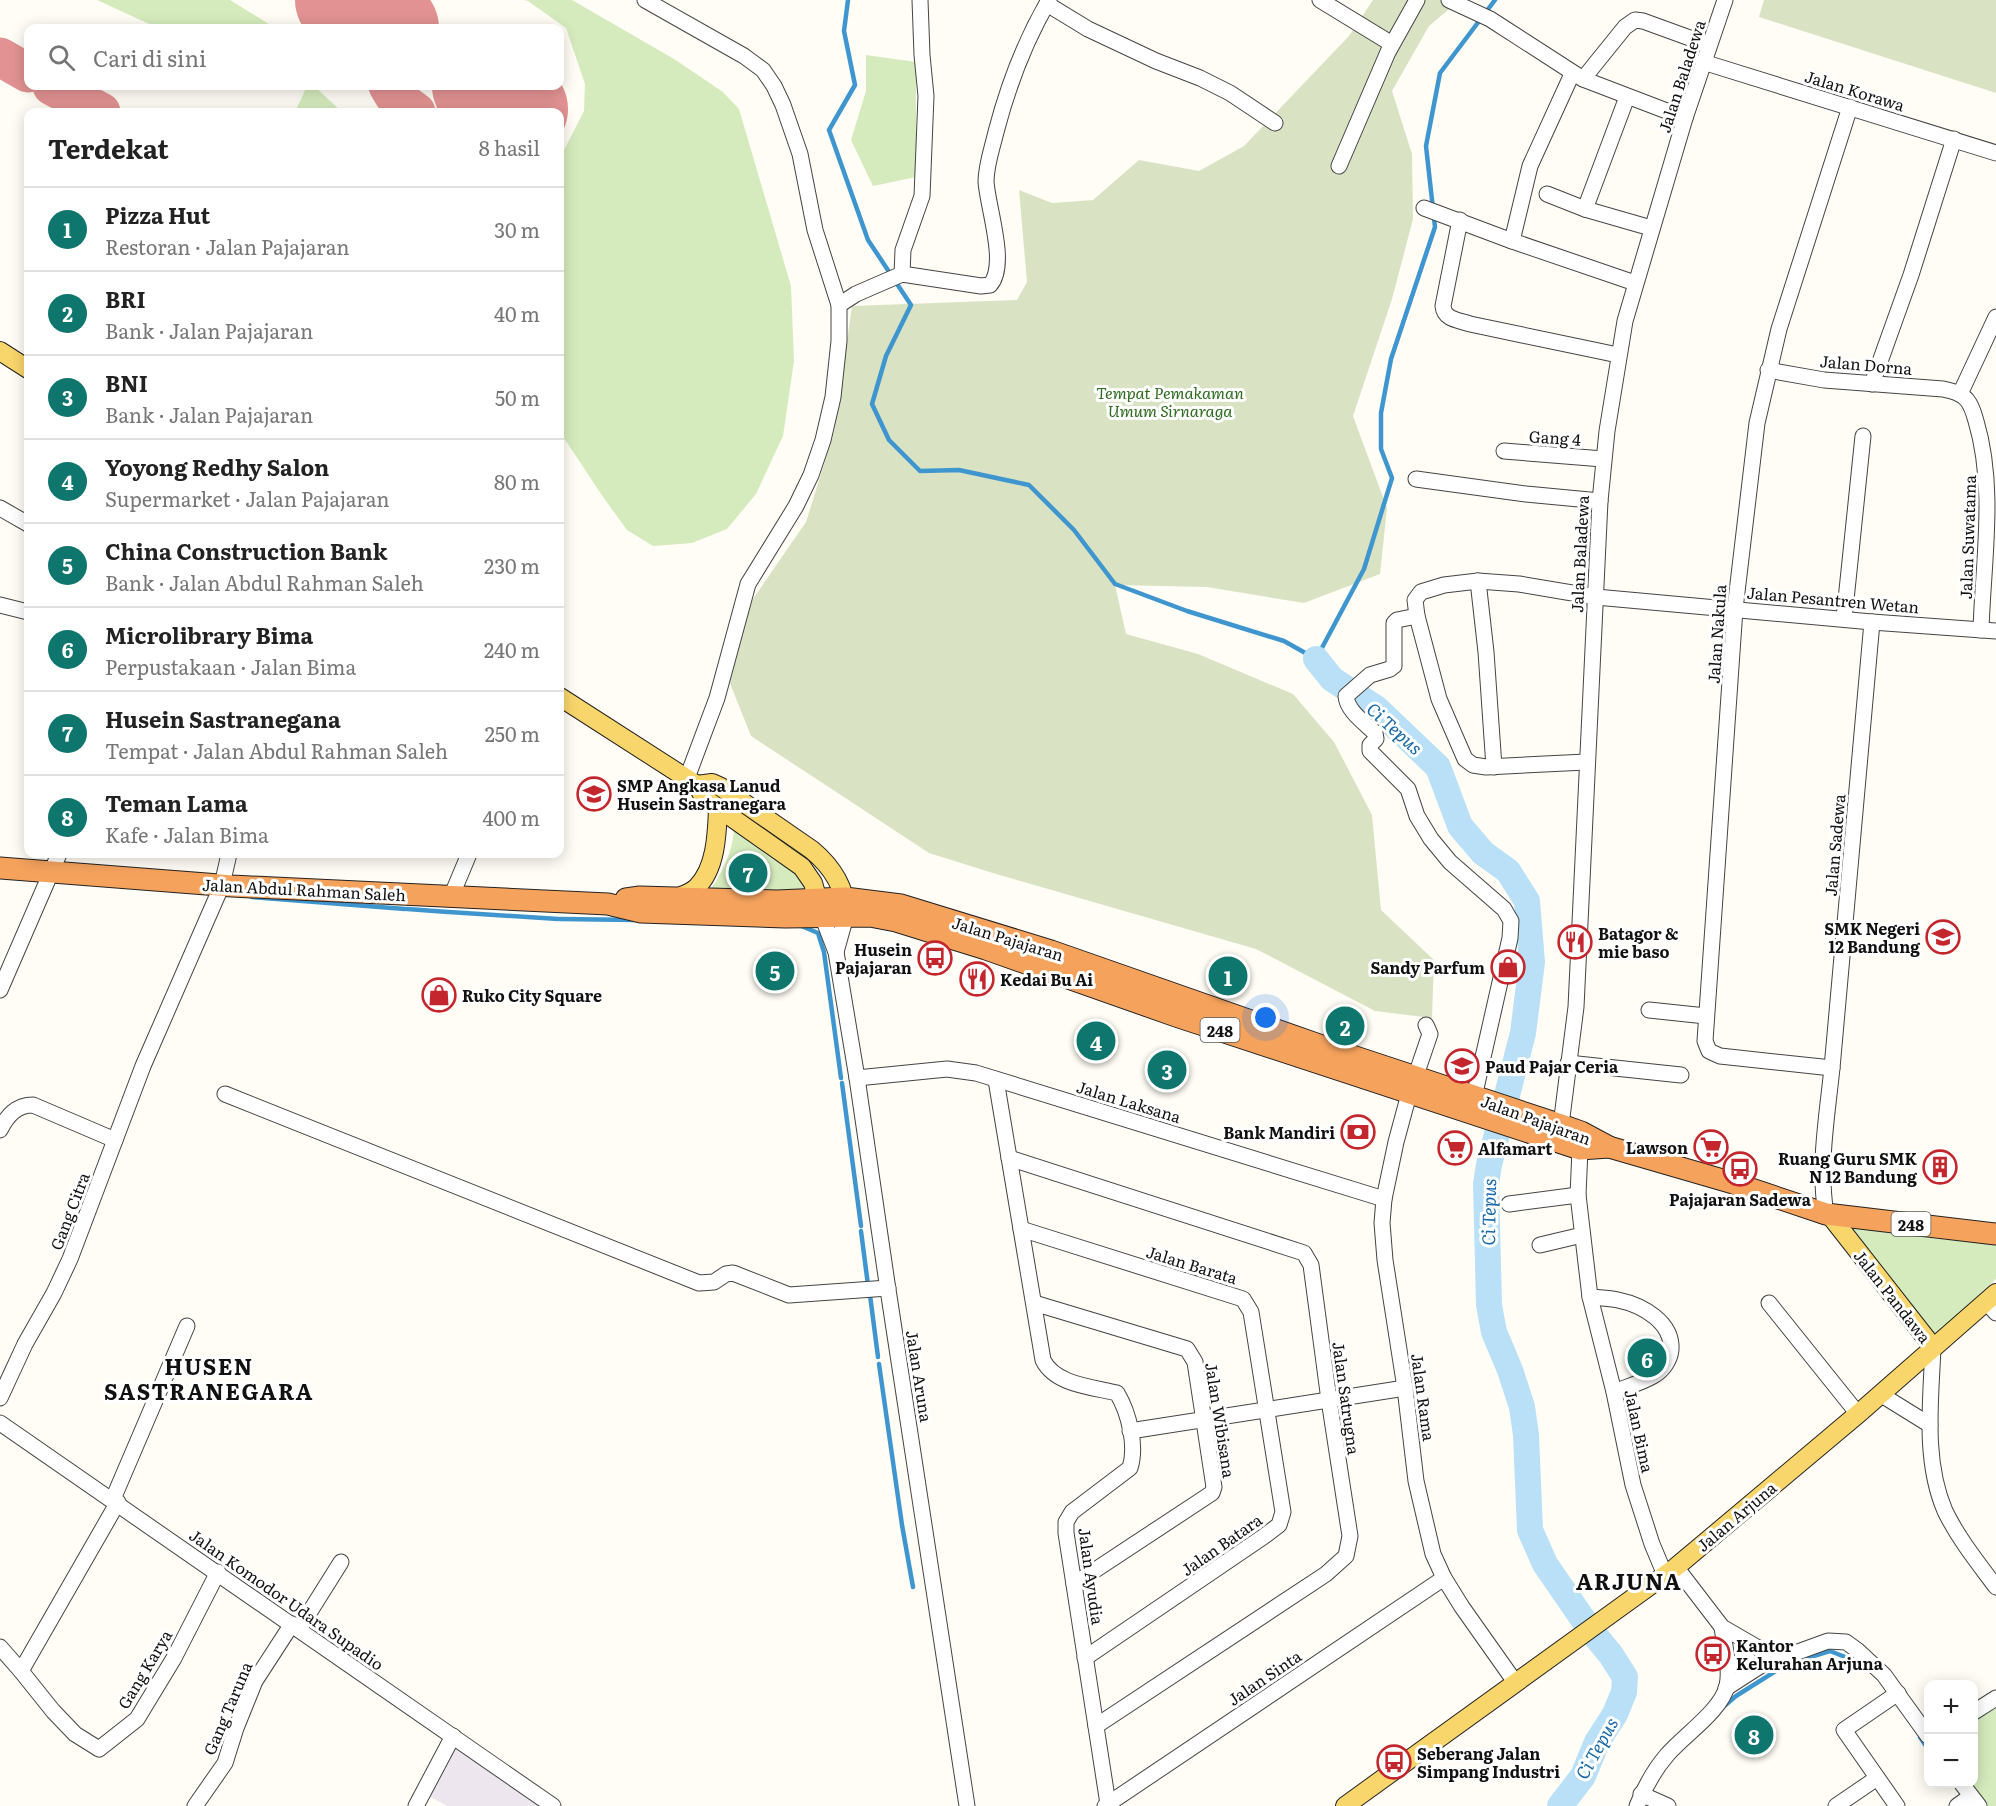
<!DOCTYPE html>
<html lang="id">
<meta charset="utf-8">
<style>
:root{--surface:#fff;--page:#f2f2f2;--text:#222;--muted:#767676;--line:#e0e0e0;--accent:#0f766e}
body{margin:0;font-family:Literata,serif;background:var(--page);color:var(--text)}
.controls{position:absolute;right:18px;bottom:18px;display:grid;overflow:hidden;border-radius:12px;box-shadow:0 3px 15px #0003}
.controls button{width:54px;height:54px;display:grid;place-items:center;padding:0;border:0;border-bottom:2px solid var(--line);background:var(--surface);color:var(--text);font:30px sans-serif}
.you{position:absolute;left:1266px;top:1018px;width:21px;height:21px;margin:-15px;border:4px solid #fff;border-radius:50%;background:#1a73e8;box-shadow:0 0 0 9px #1a73e833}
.badge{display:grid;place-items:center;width:39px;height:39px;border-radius:50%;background:var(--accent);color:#fff;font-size:20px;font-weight:700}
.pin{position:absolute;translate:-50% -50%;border:3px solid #fff;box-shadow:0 2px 6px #0006}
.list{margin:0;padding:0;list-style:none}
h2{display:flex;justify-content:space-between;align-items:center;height:78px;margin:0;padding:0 24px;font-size:26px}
h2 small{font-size:20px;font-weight:400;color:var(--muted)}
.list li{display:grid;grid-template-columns:39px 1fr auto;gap:18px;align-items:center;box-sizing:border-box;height:84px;padding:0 24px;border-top:2px solid var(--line)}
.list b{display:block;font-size:22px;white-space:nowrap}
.list p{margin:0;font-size:20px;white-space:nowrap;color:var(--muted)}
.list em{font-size:20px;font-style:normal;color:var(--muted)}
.icon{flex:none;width:33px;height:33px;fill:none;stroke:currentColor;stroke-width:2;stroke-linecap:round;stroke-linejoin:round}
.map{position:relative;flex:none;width:1996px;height:1806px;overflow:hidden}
.search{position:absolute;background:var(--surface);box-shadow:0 3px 15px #0003;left:24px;top:24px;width:540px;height:66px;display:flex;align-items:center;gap:15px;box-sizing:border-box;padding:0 21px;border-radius:12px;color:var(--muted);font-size:22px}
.panel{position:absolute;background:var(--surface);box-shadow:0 3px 15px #0003;left:24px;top:108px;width:540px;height:750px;border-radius:12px}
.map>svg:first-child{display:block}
</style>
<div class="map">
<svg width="1996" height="1806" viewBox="0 0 1996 1806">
<rect width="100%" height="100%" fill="#fffdf5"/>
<!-- industrial -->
<polygon fill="#eee6ef" points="455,1744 528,1799 539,1806 447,1806 427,1795"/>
<!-- green -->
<g fill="#d5ebbd">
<polygon points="97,0 230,0 272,26 272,28 158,28"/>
<polygon points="524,0 572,0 674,59 723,92 739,109 791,286 794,361 783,436 756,494 727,529 692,543 653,546 627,530 603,497 560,432 560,158 584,111 585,84 566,28 528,1"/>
<polygon points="866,55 916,62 916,177 873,186 851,140 866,91"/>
<polygon points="307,86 314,86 342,112 295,112"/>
<path d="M734,825L800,870L806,884L803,889L797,892L709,893C722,872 734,851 734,825Z"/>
<polygon points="1841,1225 1938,1239 1996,1243 1996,1279 1933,1337"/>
<polygon points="1996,1704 1996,1806 1986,1806 1970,1784 1974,1784 1974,1718"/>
</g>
<!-- cemetery -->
<g fill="#d9e3c4">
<polygon points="1373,0 1460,0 1429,26 1392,91 1412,154 1413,219 1392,299 1353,416 1387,508 1380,574 1304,603 1207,587 1115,585 1126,634 1198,654 1293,694 1334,742 1372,815 1381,910 1434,960 1432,1018 1375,1011 1256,949 996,874 929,853 751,736 729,681 744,612 806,522 834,432 852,306 1017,300 1027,282 1019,190 1052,203 1093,200 1139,160 1199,171 1244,146 1349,36"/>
<polygon points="1764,0 1996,0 1996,93 1759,17"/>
</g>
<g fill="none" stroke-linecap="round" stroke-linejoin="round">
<!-- stream -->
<g stroke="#3f96cf" stroke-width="4.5">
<polyline points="848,0 844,31 855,85 829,130 868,240 911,305 886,356 872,404 889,440 920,471 959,470 1029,485 1074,530 1115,584 1187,611 1284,641 1316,659 1364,569 1392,478 1381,449 1381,413 1391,359 1435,227 1426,146 1440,73 1495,0"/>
<polyline points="252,897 405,909"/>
<polyline points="407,909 448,912"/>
<polyline points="449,912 558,919"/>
<polyline points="560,919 635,920"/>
<polyline points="799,925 818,933 824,952 841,1078"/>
<polyline points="842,1083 861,1226"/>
<polyline points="861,1231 868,1285"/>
<polyline points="870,1295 878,1357"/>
<polyline points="879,1364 902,1525 913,1587"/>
<polyline points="1722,1708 1736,1696 1787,1664 1830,1651 1860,1663"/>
<polyline points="1920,1737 1928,1749"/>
</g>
<!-- river -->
<polyline stroke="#b9e0f7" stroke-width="26" points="1316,659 1332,679 1376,708 1438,767 1460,826 1483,853 1508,871 1527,901 1532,962 1523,1033 1489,1165 1486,1184 1489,1305 1494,1332 1510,1370 1522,1407 1526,1435 1530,1530 1545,1564 1589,1628 1611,1655 1625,1677 1624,1692 1615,1714 1597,1742 1583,1776 1560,1806"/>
<!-- taxiway -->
<g stroke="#e29292" stroke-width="39">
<polyline points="345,0 397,28"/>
<polyline points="0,57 28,73"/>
<polyline points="52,86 101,112"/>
<polyline points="388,86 394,96 416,112"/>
<polyline points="482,112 494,94 495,86"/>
</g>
<!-- runway -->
<g stroke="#e29292" stroke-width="98">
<polyline points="344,0 390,28"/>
<polyline points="481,86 519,109"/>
</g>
<defs>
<g id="minor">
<polyline points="645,0 744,56 763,70 774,86 783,105 800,154 815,230 839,305 839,341 833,397 823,440 811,475 796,506 748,584 717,698 687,778"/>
<polyline points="1320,0 1392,44"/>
<polyline points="1449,0 1490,19 1583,79 1685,118"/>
<polyline points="1047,4 1088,29 1156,61 1200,78 1230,93 1275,123"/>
<polyline points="1703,62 1996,153"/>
<polyline points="1583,79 1625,27 1635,20 1643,21 1709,45"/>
<polyline points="1339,166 1388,52 1417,0"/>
<polyline points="1547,194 1585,209 1651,228"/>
<polyline points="1424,208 1512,241 1635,283"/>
<polyline points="1585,209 1627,97"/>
<path d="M1460,220L1443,306C1444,320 1459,320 1470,324L1618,355"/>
<polyline points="1512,241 1530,166 1572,74"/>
<polyline points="902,274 903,250 922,196 926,96 922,55 920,0"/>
<path d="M839,305L856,294L902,274L981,286L990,285C1008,265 988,209 986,182C986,165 992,149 996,132C1008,86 1025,41 1049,0"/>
<path d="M1768,370L1824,380L1943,389C1952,391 1961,393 1967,400C1972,406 1974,414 1976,421C1996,488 1983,561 1981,630"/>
<polyline points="1872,384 1911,275 1954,139"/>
<polyline points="1960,394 1996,317"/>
<polyline points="1504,451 1603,459"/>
<polyline points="1416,479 1526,494 1600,501"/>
<polyline points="0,508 28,524"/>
<polyline points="1478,581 1486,652 1494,767"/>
<polyline points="0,605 28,612"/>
<path d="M1417,616L1397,620L1394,623V666L1390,669L1370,675L1346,696C1347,711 1365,723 1375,733L1376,739L1370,745V751L1408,789L1417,816L1431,839L1450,862L1504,909L1511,921L1510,938L1474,1097"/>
<polyline points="1844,619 1863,436"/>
<polyline points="1586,762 1486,767 1473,765 1465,759 1439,699 1417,616 1415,600 1421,592 1444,585 1478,581 1519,584 1596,597 1872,622 1996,631"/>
<polyline points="451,897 469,854"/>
<polyline points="822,916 836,952 857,1078 887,1283 967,1806"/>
<polyline points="836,952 846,916"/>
<polyline points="0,990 59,854"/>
<polyline points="1649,1010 1706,1016"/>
<polyline points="1568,1063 1681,1075"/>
<polyline points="1832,1068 1720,1056 1709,1051 1705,1041 1735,609 1757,423 1779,329 1850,107"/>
<polyline points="857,1078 947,1069 976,1073 1384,1199"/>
<polyline points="1415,1078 1430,1034 1426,1025"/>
<path d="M996,1080L1043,1360C1055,1385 1093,1387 1117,1393C1129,1413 1137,1446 1130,1468L1072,1512L1066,1522V1533L1108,1804"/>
<polyline points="225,1094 699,1283 714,1282 726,1274 733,1273 789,1295 888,1288"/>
<polyline points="1409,1094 1396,1142 1384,1199 1382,1223 1385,1260 1405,1388 1416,1481 1433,1554 1444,1578 1462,1607 1515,1682"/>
<polyline points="1561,1125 1576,1007 1600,501 1607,431 1625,321 1685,118 1725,0"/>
<path d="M0,1130C7,1116 16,1105 33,1105L115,1140"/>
<polyline points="1580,1149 1578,1195 1590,1297 1614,1392 1633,1485 1652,1544 1665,1575"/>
<polyline points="1009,1158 1304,1253 1311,1265 1329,1400 1350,1536 1346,1556 1326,1574 1096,1726"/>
<polyline points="1509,1204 1578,1195"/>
<path d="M1826,1214C1818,1166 1827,1117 1832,1068L1872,622"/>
<polyline points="1021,1229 1243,1299 1251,1312 1283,1512 1279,1525 1263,1537 1085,1658"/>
<polyline points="1540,1245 1582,1235"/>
<path d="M1590,1297C1599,1298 1609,1298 1618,1300C1642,1305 1673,1322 1671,1350C1670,1361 1662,1371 1653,1376C1641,1383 1626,1387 1614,1392"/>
<polyline points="1986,1302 1996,1313"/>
<polyline points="1034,1303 1187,1349 1195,1362 1214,1487 1212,1493 1074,1584"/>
<polyline points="1769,1303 1858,1414"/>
<path d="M1933,1347C1931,1400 1923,1460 1945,1511C1958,1538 1978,1563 1996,1587"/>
<polyline points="1880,1394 1930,1425"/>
<polyline points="0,1398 25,1344 54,1293 70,1259 143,1066 222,885 229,854"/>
<polyline points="0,1423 553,1806"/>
<polyline points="1130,1431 1405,1388"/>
<polyline points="113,1499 187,1326"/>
<polyline points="118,1502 21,1671 53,1711 75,1734 99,1749 137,1719 174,1658 218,1572"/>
<polyline points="1676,1567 1722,1627 1774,1657 1784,1657 1828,1641 1846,1642 1857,1650 1884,1675 1928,1736"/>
<polyline points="299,1629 341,1562"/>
<polyline points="0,1647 21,1671"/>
<polyline points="1726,1688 1774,1657"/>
<polyline points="1974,1712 1996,1698"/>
<polyline points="1962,1784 1979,1806"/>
<polyline points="1641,1794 1668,1806"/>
<polyline points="195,1806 225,1763 236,1728 255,1681 292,1624"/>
<polyline points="416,1806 453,1736"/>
<polyline points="1105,1806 1444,1578"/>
<path d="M1637,1806C1644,1789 1655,1769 1667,1755C1684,1735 1721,1711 1727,1686C1731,1668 1724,1645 1722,1627"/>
<polyline points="1836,1806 1877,1778"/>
<polyline points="1897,1806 1844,1730 1898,1693"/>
<polyline points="1957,1806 1971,1796"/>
</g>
<g id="major">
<polyline points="0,351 28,369"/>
<polyline points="560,697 697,785 704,798 802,867 813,883 821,911"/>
<path d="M697,785L712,783L721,787L812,850C831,866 845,886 846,912"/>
<path d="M676,898C683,895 691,893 697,887C716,868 717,834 718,809"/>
<polyline points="1826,1214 1832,1218 1933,1347"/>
<polyline points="1345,1806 1676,1567 1858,1414 1996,1293"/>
</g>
<g id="highway">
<polyline points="0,868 232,886 608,904 641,912 785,917 870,916 896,921 986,949 1176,1016 1580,1149 1609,1147"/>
<polyline points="626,899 640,897 777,901 845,898 901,905 1051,951 1322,1046 1561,1125 1581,1132 1609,1147 1733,1183 1826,1214 1996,1234"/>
</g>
</defs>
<!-- minor casing -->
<use href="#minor" stroke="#444" stroke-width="17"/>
<!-- major casing -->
<use href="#major" stroke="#222" stroke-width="20"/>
<!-- highway casing -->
<use href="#highway" stroke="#222" stroke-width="23"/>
<!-- minor -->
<use href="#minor" stroke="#fff" stroke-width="15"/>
<!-- major -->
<use href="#major" stroke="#f9d66b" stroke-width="18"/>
<!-- highway -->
<use href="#highway" stroke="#f5a25d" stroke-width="21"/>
</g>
<!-- icons -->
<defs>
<symbol id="school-ring" viewBox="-11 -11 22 22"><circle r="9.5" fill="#fff" stroke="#c4262e" stroke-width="1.5"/><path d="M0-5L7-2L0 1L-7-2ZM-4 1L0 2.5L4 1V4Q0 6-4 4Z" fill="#c4262e"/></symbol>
<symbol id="restaurant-ring" viewBox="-11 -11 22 22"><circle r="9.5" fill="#fff" stroke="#c4262e" stroke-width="1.5"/><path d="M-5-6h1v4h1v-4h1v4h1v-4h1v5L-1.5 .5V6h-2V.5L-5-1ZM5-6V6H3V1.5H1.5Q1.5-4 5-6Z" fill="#c4262e"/></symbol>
<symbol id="bus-ring" viewBox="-11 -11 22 22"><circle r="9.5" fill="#fff" stroke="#c4262e" stroke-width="1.5"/><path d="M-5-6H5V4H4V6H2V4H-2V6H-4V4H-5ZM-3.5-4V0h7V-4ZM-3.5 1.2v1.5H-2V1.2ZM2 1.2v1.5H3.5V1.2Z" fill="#c4262e"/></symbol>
<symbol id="shop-ring" viewBox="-11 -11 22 22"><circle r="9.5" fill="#fff" stroke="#c4262e" stroke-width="1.5"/><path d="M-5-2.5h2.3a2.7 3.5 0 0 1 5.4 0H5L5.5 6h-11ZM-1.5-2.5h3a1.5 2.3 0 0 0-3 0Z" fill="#c4262e"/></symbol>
<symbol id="bank-ring" viewBox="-11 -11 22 22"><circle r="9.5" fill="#fff" stroke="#c4262e" stroke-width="1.5"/><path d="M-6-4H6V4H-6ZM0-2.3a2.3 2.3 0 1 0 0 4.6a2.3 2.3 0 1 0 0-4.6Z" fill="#c4262e"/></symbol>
<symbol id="supermarket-ring" viewBox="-11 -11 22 22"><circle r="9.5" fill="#fff" stroke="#c4262e" stroke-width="1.5"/><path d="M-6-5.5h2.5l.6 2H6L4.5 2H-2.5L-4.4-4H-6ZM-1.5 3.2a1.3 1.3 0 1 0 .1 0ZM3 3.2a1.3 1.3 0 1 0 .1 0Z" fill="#c4262e"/></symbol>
<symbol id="building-ring" viewBox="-11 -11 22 22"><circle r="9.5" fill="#fff" stroke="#c4262e" stroke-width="1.5"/><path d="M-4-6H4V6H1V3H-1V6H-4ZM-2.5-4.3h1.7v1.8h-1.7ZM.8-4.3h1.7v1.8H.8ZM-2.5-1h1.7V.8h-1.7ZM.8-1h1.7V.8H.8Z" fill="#c4262e"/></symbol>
</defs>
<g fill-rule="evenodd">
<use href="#school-ring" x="575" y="775" width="38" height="38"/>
<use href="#school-ring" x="1924" y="918" width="38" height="38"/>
<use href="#restaurant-ring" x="1556" y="923" width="38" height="38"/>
<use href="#bus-ring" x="916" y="939" width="38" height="38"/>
<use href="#shop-ring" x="1489" y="948" width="38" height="38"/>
<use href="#restaurant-ring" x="958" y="960" width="38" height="38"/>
<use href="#shop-ring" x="420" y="976" width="38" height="38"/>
<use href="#school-ring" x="1443" y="1047" width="38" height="38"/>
<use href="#bank-ring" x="1339" y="1113" width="38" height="38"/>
<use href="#supermarket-ring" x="1692" y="1128" width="38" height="38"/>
<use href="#supermarket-ring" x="1436" y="1129" width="38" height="38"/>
<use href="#building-ring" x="1921" y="1148" width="38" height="38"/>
<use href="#bus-ring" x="1721" y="1150" width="38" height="38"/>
<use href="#bus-ring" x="1694" y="1635" width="38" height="38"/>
<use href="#bus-ring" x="1375" y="1743" width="38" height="38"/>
</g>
<g text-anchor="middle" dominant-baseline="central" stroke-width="6" stroke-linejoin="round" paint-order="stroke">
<!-- shield labels -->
<g fill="#fff" stroke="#585858" stroke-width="1.5">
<rect x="1200.5" y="1018" width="39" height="24" rx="4.5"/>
<rect x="1891.5" y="1212" width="39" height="24" rx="4.5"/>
</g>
<g font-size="15" font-weight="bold" fill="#111">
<text x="1220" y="1030">248</text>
<text x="1911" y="1224">248</text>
</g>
<!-- street labels -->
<g font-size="16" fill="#111" stroke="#fff">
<text transform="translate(1681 76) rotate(-72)">Jalan Baladewa</text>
<text transform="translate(1855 90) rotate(17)">Jalan Korawa</text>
<text transform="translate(1866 364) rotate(5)">Jalan Dorna</text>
<text transform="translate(1555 437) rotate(4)">Gang 4</text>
<text transform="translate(1967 537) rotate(-88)">Jalan Suwatama</text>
<text transform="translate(1579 554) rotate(-87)">Jalan Baladewa</text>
<text transform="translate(1833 599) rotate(5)">Jalan Pesantren Wetan</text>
<text transform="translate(1716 634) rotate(-86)">Jalan Nakula</text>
<text transform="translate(1834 845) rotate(-85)">Jalan Sadewa</text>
<text transform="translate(304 889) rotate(3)">Jalan Abdul Rahman Saleh</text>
<text transform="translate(1008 938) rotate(17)">Jalan Pajajaran</text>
<text transform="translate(1129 1101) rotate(17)">Jalan Laksana</text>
<text transform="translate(1536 1119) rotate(20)">Jalan Pajajaran</text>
<text transform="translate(69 1211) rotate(-69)">Gang Citra</text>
<text transform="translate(1192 1264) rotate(17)">Jalan Barata</text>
<text transform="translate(1893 1296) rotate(52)">Jalan Pandawa</text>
<text transform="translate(920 1376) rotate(81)">Jalan Aruna</text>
<text transform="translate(1424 1397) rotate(82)">Jalan Rama</text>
<text transform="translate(1347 1398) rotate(82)">Jalan Satrugna</text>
<text transform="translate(1221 1420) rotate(81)">Jalan Wibisana</text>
<text transform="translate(1640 1431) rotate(78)">Jalan Bima</text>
<text transform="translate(1736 1516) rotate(-40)">Jalan Arjuna</text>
<text transform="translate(1221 1544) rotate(-35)">Jalan Batara</text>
<text transform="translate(1092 1576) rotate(82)">Jalan Ayudia</text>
<text transform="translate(287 1599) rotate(35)">Jalan Komodor Udara Supadio</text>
<text transform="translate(144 1669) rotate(-59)">Gang Karya</text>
<text transform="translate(1264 1677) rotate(-34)">Jalan Sinta</text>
<text transform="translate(227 1708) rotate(-67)">Gang Taruna</text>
</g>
<!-- park labels -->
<g font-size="16" font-style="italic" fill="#2f6b1f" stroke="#fff">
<text x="1170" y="392">Tempat Pemakaman<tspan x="1170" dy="18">Umum Sirnaraga</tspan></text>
</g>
<!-- poi labels -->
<g font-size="16" font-weight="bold" fill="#111" stroke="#fff" text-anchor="start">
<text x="617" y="785">SMP Angkasa Lanud<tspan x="617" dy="18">Husein Sastranegara</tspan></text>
<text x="1920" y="928" text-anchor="end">SMK Negeri<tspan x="1920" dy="18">12 Bandung</tspan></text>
<text x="1598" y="933">Batagor &amp;<tspan x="1598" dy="18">mie baso</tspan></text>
<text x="912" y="949" text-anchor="end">Husein<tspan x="912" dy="18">Pajajaran</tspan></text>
<text x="1485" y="967" text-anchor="end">Sandy Parfum</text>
<text x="1000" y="979">Kedai Bu Ai</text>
<text x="462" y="995">Ruko City Square</text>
<text x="1485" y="1066">Paud Pajar Ceria</text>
<text x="1335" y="1132" text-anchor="end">Bank Mandiri</text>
<text x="1688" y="1147" text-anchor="end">Lawson</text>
<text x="1478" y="1148">Alfamart</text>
<text x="1917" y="1158" text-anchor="end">Ruang Guru SMK<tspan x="1917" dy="18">N 12 Bandung</tspan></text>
<text x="1740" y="1199" text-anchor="middle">Pajajaran Sadewa</text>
<text x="1736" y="1645">Kantor<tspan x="1736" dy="18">Kelurahan Arjuna</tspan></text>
<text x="1417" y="1753">Seberang Jalan<tspan x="1417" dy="18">Simpang Industri</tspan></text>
</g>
<!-- water labels -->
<g font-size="18" font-style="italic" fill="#1768a6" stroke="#fff">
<text transform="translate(1395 728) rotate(42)">Ci Tepus</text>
<text transform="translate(1488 1212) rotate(-89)">Ci Tepus</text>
<text transform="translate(1596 1748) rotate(-61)">Ci Tepus</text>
</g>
<!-- district labels -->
<g font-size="22" font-weight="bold" letter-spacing="1.5" fill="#111" stroke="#fff">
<text x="209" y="1365">HUSEN<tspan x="209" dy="25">SASTRANEGARA</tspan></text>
<text x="1629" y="1580">ARJUNA</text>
</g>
</g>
</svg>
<div class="controls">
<button>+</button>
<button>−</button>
</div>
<div class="you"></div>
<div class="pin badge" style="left:1228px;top:976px">1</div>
<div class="pin badge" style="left:1345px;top:1026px">2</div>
<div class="pin badge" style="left:1167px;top:1070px">3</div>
<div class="pin badge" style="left:1096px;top:1041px">4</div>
<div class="pin badge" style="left:775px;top:971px">5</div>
<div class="pin badge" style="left:1647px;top:1358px">6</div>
<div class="pin badge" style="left:748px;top:873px">7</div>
<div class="pin badge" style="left:1754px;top:1735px">8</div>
<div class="search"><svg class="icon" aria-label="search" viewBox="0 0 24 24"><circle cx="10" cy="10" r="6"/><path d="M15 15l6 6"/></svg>Cari di sini</div>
<section class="panel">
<h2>Terdekat<small>8 hasil</small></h2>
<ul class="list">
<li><span class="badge">1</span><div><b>Pizza Hut</b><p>Restoran · Jalan Pajajaran</p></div><em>30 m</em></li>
<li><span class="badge">2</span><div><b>BRI</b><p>Bank · Jalan Pajajaran</p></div><em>40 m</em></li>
<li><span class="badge">3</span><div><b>BNI</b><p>Bank · Jalan Pajajaran</p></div><em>50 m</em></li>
<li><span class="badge">4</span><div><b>Yoyong Redhy Salon</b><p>Supermarket · Jalan Pajajaran</p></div><em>80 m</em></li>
<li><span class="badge">5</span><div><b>China Construction Bank</b><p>Bank · Jalan Abdul Rahman Saleh</p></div><em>230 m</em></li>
<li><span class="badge">6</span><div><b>Microlibrary Bima</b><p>Perpustakaan · Jalan Bima</p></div><em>240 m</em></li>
<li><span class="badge">7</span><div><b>Husein Sastranegana</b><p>Tempat · Jalan Abdul Rahman Saleh</p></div><em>250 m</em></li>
<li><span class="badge">8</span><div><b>Teman Lama</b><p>Kafe · Jalan Bima</p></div><em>400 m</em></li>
</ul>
</section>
</div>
